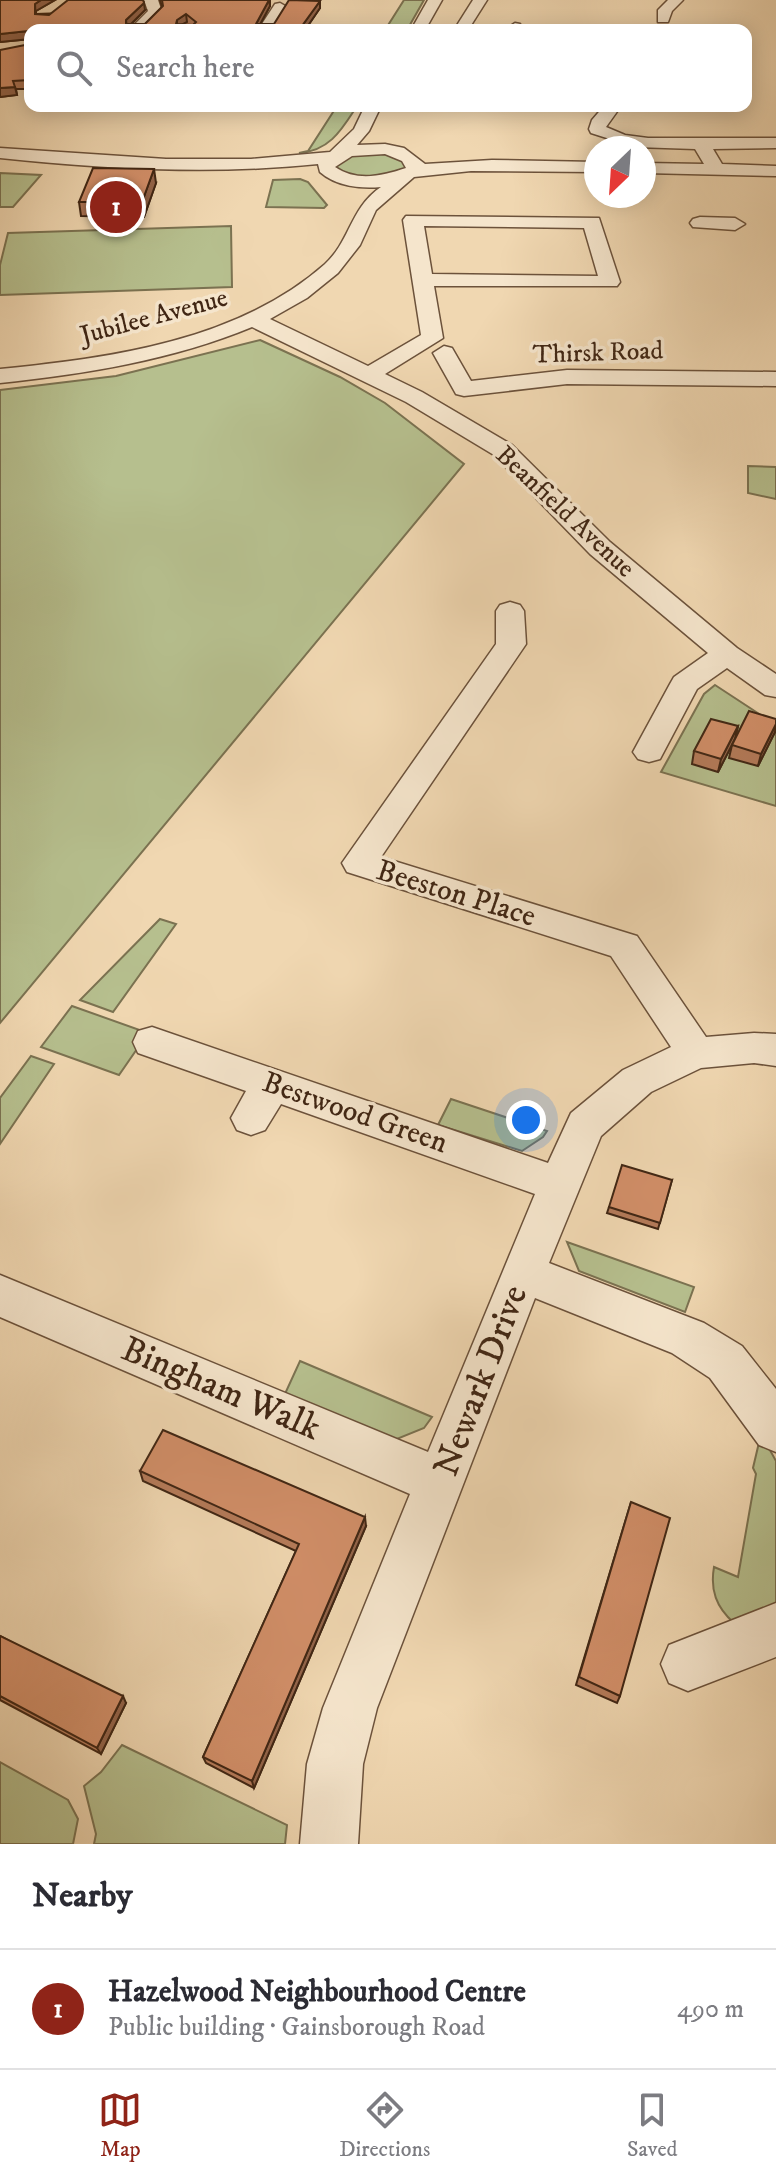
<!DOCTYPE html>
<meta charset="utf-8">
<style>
:root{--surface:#fff;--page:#f2f2f3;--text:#2b2b33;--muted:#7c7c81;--line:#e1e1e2;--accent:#8f2418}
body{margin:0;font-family:"IM FELL DW Pica",serif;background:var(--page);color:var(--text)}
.compass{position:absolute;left:584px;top:136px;width:72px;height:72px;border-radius:50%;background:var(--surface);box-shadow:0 4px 20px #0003;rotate:205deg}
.you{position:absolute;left:526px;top:1120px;width:28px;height:28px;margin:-20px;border:6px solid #fff;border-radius:50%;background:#1a73e8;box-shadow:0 0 0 12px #1a73e833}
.badge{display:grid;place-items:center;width:52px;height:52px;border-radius:50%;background:var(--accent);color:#fff;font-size:26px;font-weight:700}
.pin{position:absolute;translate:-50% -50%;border:4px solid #fff;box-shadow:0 2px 8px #0006}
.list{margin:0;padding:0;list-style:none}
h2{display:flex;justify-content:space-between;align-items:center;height:104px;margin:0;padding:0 32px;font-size:34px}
h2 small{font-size:26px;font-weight:400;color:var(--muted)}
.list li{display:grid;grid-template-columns:52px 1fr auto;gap:24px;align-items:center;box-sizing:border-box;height:120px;padding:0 32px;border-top:2px solid var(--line)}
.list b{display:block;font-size:30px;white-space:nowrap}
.list p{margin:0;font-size:26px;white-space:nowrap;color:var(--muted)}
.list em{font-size:26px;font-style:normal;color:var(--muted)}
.icon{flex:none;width:44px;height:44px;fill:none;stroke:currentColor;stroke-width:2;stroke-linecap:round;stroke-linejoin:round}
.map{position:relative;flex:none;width:776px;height:1844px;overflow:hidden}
.search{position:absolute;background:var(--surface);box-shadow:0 4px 20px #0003;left:24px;right:24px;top:24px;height:88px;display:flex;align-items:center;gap:20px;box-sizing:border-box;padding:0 28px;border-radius:16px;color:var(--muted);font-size:30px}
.sheet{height:224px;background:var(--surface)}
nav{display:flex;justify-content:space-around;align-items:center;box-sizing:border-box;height:112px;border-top:2px solid var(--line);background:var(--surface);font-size:22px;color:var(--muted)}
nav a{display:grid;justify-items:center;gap:4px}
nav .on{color:var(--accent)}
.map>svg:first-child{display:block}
</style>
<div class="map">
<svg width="776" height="1844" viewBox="0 0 776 1844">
<rect width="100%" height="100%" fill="#f0d7b1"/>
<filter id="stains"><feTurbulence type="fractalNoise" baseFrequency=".0025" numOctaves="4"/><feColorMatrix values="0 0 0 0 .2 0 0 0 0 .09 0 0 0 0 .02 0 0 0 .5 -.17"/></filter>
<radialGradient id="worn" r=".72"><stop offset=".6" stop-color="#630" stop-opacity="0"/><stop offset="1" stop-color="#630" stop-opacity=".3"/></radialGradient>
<!-- green -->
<g fill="#b6bf8e" stroke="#7b7251" stroke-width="2">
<polygon points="404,0 424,0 407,30 385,30"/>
<path d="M337,106H357C342,129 330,151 299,153L308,151Z"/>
<polygon points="357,153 393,154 409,166 401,174 355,178 334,167 334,163"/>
<polygon points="0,173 41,175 13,207 0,207"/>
<polygon points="300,179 308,182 327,205 324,208 266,207 273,180"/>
<polygon points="231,226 232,287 0,295 0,265 8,233"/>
<polygon points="260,340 340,377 385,403 464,464 0,1023 0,390 116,376"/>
<polygon points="748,466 776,467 776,499 748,493"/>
<polygon points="715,685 776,725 776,806 661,772 704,694"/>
<polygon points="160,919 176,924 113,1012 80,1000"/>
<polygon points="72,1006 148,1033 119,1075 41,1047"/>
<polygon points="31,1056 54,1064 0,1144 0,1098"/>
<polygon points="451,1099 547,1131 543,1137 522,1151 438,1125"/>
<polygon points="567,1242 694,1287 685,1312 579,1271"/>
<polygon points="300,1361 432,1417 424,1428 392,1441 284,1396"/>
<path d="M761,1434L776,1461V1609L734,1623C716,1607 710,1590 714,1567L738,1577L756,1474L753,1468Z"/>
<polygon points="122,1745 287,1825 285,1844 94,1844 96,1834 84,1786 101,1772"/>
<polygon points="0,1762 68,1800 78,1819 73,1844 0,1844"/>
</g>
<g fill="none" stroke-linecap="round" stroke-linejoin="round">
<defs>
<g id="minor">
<polygon points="144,0 158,0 162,12 144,30 129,30 148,11"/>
<polygon points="428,0 442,0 425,30 411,30"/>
<polygon points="473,0 487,0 468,30 454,30"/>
<polygon points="668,0 683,0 672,11 668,22 658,22 658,10"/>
<polygon points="280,3 287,7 272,30 258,30 275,4"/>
<polygon points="515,23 520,24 520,30 505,30"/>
<path d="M365,106H381L369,131L357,145L385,144L404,148L425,164L492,160L596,162V172L471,171L414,177L376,210L360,245L338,273L307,298L270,319L368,366L421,335L403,220L406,216L599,218L620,282L617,286H434L443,338L385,374L422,392L512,445L610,542L737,648L776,674V697L765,695L727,668L697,689L660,759L649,762L638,759L633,752L670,684L674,677L708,653L590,554L494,455L406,402L252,327C172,360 86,374 0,383V369C111,358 238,341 325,264C351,240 350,208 381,187C360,189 336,186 320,172L318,164C212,175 106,169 0,158V148L166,159H251L330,152L354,129ZM385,154L402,161L406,168C382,176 357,182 335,167L352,156ZM424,226L584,228L598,276L432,274Z"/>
<polygon points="604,106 621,106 606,127 625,135 648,138 776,138 776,148 713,149 722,164 776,166 776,176 644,173 644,163 704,164 695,149 635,147 591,133 589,129 592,120"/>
<polygon points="700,217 735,218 745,224 735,230 693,227 690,223 693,219"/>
<polygon points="444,346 452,348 471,381 567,370 776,372 776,386 567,384 464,396 456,394 433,353"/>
<polygon points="510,602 520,605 524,611 526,644 381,857 637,936 706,1037 754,1033 776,1034 776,1066 754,1063 701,1068 651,1092 601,1136 549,1263 704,1323 742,1346 776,1389 776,1452 759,1445 710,1378 672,1353 535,1298 377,1708 363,1764 358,1844 300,1844 307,1764 323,1708 410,1494 0,1317 0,1275 428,1452 535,1194 281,1104 265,1130 251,1135 237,1130 231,1118 246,1091 138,1053 133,1042 138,1031 152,1027 548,1163 571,1113 623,1070 671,1047 611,956 347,872 342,863 496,644 496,611 500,605"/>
<polygon points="776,1603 776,1657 688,1691 669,1683 661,1664 669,1645"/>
</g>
</defs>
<!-- minor casing -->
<use href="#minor" stroke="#6c523b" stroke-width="3"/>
<!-- minor -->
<use href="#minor" fill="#f5e5cc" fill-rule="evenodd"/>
</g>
<!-- wall -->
<g fill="#b57b5a" stroke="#402614" stroke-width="2">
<polygon points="0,0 55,0 36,11 36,14 145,10 131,24 145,24 162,7 160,0 270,0 270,6 260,24 274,24 320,1 320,8 305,30 30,30 30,39 0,42"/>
<polygon points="30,44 30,89 16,89 17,95 0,97"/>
<polygon points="156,183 144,217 81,216 79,202"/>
<polygon points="776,719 775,732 758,766 729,758 732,745"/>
<polygon points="738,726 735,739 718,772 692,764 694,751"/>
<polygon points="672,1180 658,1229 607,1213 609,1207"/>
<polygon points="140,1471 366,1526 254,1788 206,1763 203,1757 296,1551 143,1481"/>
<polygon points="631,1502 620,1696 617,1703 576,1685"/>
<polygon points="0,1636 126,1703 101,1754 0,1700"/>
</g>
<!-- shaded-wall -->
<g fill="#93644a" stroke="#402614" stroke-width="2">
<polygon points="41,0 55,0 36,11 36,22 35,4"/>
<polygon points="269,0 270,6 257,30 256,24"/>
<polygon points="320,1 320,8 305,30 299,30"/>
<polygon points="144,3 145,10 127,28 126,20"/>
<polygon points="186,14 187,22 177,27 177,30 177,20"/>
<polygon points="28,31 30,39 0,42 0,34"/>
<polygon points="15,87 17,95 0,97 0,88"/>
<polygon points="154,169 156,183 144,217 142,202"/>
<polygon points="776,724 775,732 758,766 761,754"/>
<polygon points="738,726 735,739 718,772 721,759"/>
<polygon points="365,1517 366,1526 254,1788 252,1781"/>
<polygon points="123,1696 126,1703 101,1754 97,1748"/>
</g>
<!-- building -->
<g fill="#d28f69" stroke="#402614" stroke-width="2" fill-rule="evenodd">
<path d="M0,0H41L35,4V14L49,15L68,0H143L144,3L126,20V24H145L163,6L162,0H269L256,24H274L289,0L320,1L299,30H30V32L28,31L0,34ZM186,14L196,22L193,25L176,24L177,20Z"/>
<polygon points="30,44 30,80 13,81 15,87 0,88 0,50"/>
<polygon points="93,168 154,169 142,202 79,202"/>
<polygon points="749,711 776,719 776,724 761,754 732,745"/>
<polygon points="711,719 738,726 721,759 694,751"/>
<polygon points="622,1165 672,1180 660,1223 609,1207"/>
<polygon points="163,1430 365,1517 252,1781 203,1757 299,1544 140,1471"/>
<polygon points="631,1502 670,1518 620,1696 579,1677"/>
<polygon points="0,1636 123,1696 97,1748 0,1696"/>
</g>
<g text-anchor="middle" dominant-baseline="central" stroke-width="7" stroke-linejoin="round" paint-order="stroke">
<!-- far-street labels -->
<g font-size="26" fill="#402614" stroke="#f5e5cc">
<text transform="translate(154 317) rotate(-15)">Jubilee Avenue</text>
<text transform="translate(598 353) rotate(-2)">Thirsk Road</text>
<text transform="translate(565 512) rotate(43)">Beanfield Avenue</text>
</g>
<!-- street labels -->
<g font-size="30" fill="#402614" stroke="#f5e5cc">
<text transform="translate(456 894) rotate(17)">Beeston Place</text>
<text transform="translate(355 1113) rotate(19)">Bestwood Green</text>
</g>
<!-- near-street labels -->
<g font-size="36" fill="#402614" stroke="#f5e5cc">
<text transform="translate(481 1381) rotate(-69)">Newark Drive</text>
<text transform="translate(221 1389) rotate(23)">Bingham Walk</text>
</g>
</g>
<rect width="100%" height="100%" filter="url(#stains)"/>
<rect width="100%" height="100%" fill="url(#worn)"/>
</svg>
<svg class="compass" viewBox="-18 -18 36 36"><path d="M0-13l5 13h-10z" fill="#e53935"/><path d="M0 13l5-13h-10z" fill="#7c7c81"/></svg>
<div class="you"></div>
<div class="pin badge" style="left:116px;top:207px">1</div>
<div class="search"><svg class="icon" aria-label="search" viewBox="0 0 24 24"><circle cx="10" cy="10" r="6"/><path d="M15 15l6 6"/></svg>Search here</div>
</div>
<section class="sheet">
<h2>Nearby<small></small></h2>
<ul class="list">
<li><span class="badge">1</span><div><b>Hazelwood Neighbourhood Centre</b><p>Public building · Gainsborough Road</p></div><em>490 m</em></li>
</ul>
</section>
<nav>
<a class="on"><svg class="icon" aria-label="map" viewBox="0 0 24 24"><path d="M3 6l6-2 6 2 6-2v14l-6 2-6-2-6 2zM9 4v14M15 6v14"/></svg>Map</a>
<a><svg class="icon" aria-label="directions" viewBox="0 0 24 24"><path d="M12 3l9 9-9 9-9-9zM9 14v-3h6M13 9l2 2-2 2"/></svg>Directions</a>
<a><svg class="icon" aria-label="saved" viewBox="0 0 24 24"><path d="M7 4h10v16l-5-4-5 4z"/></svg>Saved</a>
</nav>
